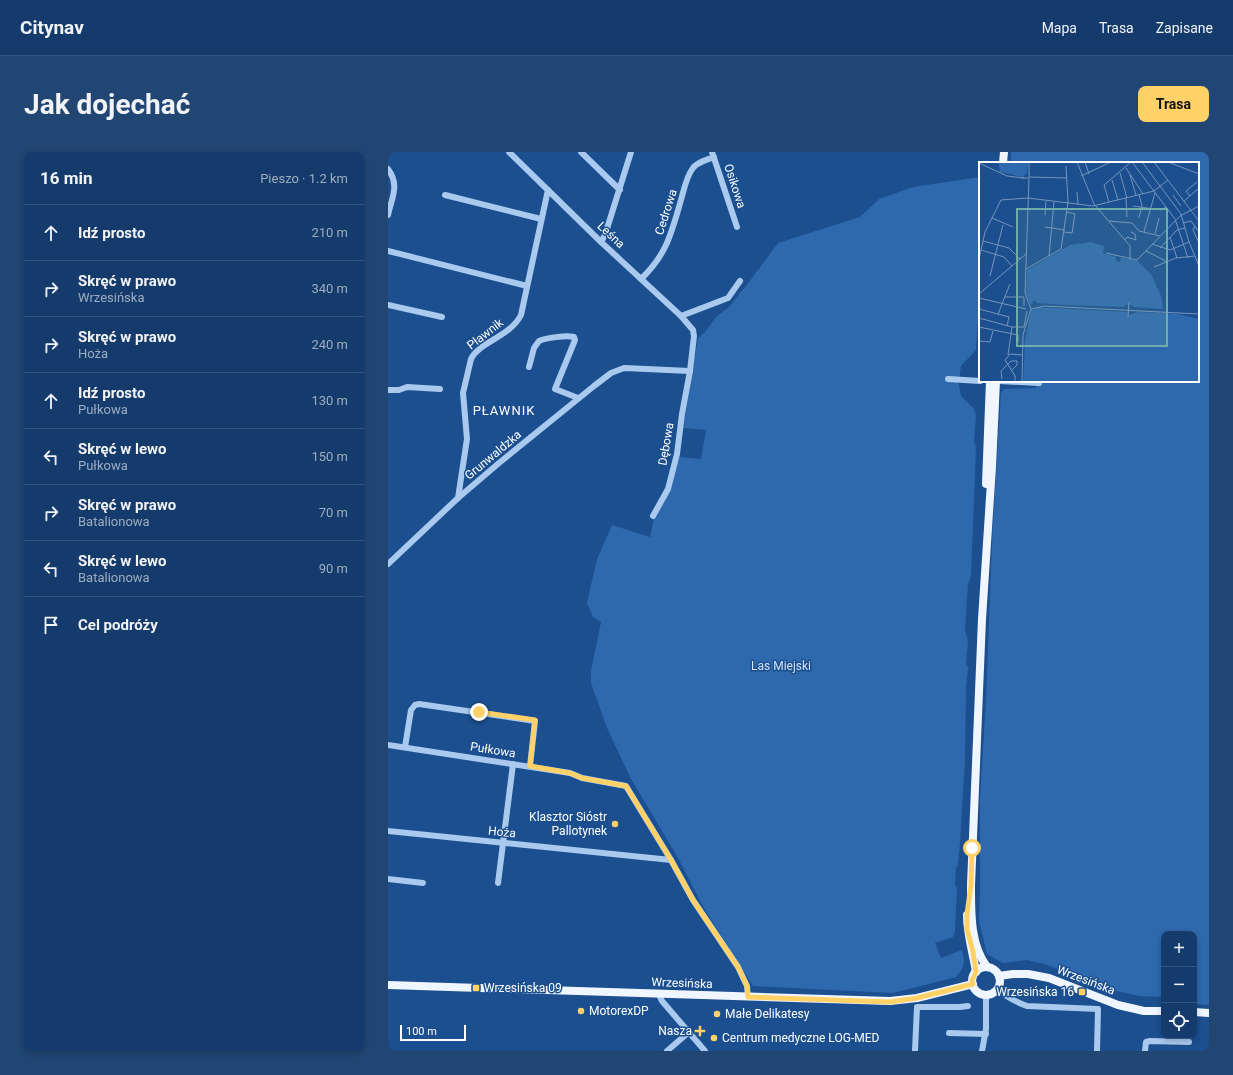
<!DOCTYPE html>
<html lang="pl">
<meta charset="utf-8">
<style>
:root{--surface:#143b6b;--page:#214673;--text:#f1f3f6;--muted:#9dadc1;--line:#33557e;--accent:#ffd166}
body{margin:0;font-family:Roboto,sans-serif;background:var(--page);color:var(--text)}
.controls{position:absolute;right:12px;bottom:12px;display:grid;overflow:hidden;border-radius:8px;box-shadow:0 2px 6px #0003}
.controls button{width:36px;height:36px;display:grid;place-items:center;padding:0;border:0;border-bottom:1px solid var(--line);background:var(--surface);color:var(--text);font:20px sans-serif}
.scale{position:absolute;left:12px;bottom:10px;width:66px;box-sizing:border-box;padding-left:4px;border:2px solid #fff;border-top:0;font-size:11px;line-height:14px;white-space:nowrap;color:#fff;-webkit-text-stroke:3px #1b4f8f;paint-order:stroke}
.stop{position:absolute;width:12px;height:12px;margin:-9px;border:3px solid #ffd166;border-radius:50%;background:#fff}
.stop.end{background:#ffd166;border-color:#fff;box-shadow:0 1px 4px #0008}
.list{margin:0;padding:0;list-style:none}
h2{display:flex;justify-content:space-between;align-items:center;height:52px;margin:0;padding:0 16px;font-size:17px}
h2 small{font-size:13px;font-weight:400;color:var(--muted)}
.list li{display:grid;grid-template-columns:26px 1fr auto;gap:12px;align-items:center;box-sizing:border-box;height:56px;padding:0 16px;border-top:1px solid var(--line)}
.list b{display:block;font-size:15px;white-space:nowrap}
.list p{margin:0;font-size:13px;white-space:nowrap;color:var(--muted)}
.list em{font-size:13px;font-style:normal;color:var(--muted)}
.icon{flex:none;width:22px;height:22px;fill:none;stroke:currentColor;stroke-width:2;stroke-linecap:round;stroke-linejoin:round}
.map{position:relative;flex:none;width:821px;height:899px;overflow:hidden;border-radius:8px}
header{display:flex;align-items:center;gap:24px;box-sizing:border-box;height:56px;padding:0 20px;background:var(--surface);border-bottom:1px solid var(--line)}
header strong{font-size:19px}
nav{display:flex;gap:22px;margin-inline-start:auto;font-size:14px}
.intro{display:flex;align-items:center;justify-content:space-between;box-sizing:border-box;height:96px;padding:0 24px}
h1{margin:0;font-size:28px}
.button{padding:10px 18px;border-radius:8px;background:var(--accent);color:#111;font-size:14px;font-weight:700}
main{display:flex;gap:24px;padding:0 24px}
aside{flex:1;background:var(--surface);border-radius:8px;box-shadow:0 2px 6px #0003}
.map>svg:first-child{display:block}
</style>
<header>
<strong>Citynav</strong>
<nav><a>Mapa</a><a>Trasa</a><a>Zapisane</a></nav>
</header>
<div class="intro"><h1>Jak dojechać</h1><a class="button">Trasa</a></div>
<main>
<aside>
<h2>16 min<small>Pieszo · 1.2 km</small></h2>
<ul class="list">
<li><svg class="icon" aria-label="ahead" viewBox="0 0 24 24"><path d="M12 20V5M6 11l6-6 6 6"/></svg><div><b>Idź prosto</b></div><em>210 m</em></li>
<li><svg class="icon" aria-label="right" viewBox="0 0 24 24"><path d="M7 20v-9h11M14 6l5 5-5 5"/></svg><div><b>Skręć w prawo</b><p>Wrzesińska</p></div><em>340 m</em></li>
<li><svg class="icon" aria-label="right" viewBox="0 0 24 24"><path d="M7 20v-9h11M14 6l5 5-5 5"/></svg><div><b>Skręć w prawo</b><p>Hoża</p></div><em>240 m</em></li>
<li><svg class="icon" aria-label="ahead" viewBox="0 0 24 24"><path d="M12 20V5M6 11l6-6 6 6"/></svg><div><b>Idź prosto</b><p>Pułkowa</p></div><em>130 m</em></li>
<li><svg class="icon" aria-label="left" viewBox="0 0 24 24"><path d="M17 20v-9H6M10 6l-5 5 5 5"/></svg><div><b>Skręć w lewo</b><p>Pułkowa</p></div><em>150 m</em></li>
<li><svg class="icon" aria-label="right" viewBox="0 0 24 24"><path d="M7 20v-9h11M14 6l5 5-5 5"/></svg><div><b>Skręć w prawo</b><p>Batalionowa</p></div><em>70 m</em></li>
<li><svg class="icon" aria-label="left" viewBox="0 0 24 24"><path d="M17 20v-9H6M10 6l-5 5 5 5"/></svg><div><b>Skręć w lewo</b><p>Batalionowa</p></div><em>90 m</em></li>
<li><svg class="icon" aria-label="arrive" viewBox="0 0 24 24"><path d="M6 21V4h12l-3 4 3 4H6"/></svg><div><b>Cel podróży</b></div></li>
</ul>
</aside>
<div class="map">
<svg width="821" height="899" viewBox="0 0 821 899">
<rect width="100%" height="100%" fill="#1b4f8f"/>
<!-- green -->
<path fill="#2e69ad" d="M623,0H821V853L806,852V782H776V845L751,844L724,838L681,821L656,812L639,808L615,811L599,802L591,769L592,740V646L598,549L604,390L613,241L616,237L648,236V232L570,228L573,244L586,257L588,263L586,290L588,295L583,424L580,432L577,478L580,490L578,511L580,516L578,536L577,607L572,691L570,712L568,716L567,732L569,737L567,779L565,785L547,791L553,806L574,798C577,811 577,815 568,825L505,841L365,834L314,753L290,706L243,627L219,576L203,531V519L213,470L205,465L199,451L203,433L209,407L224,373L262,385L266,367L282,338L291,305L313,307L318,278L295,276L310,186L317,180L328,165L341,155L361,130L390,91L472,65L491,47L525,35L592,25V166L590,168L588,198L573,214L571,228L648,232V229H810V11H623Z"/>
<g fill="none" stroke-linecap="round" stroke-linejoin="round">
<!-- minor -->
<g stroke="#a9c9ee" stroke-width="6">
<polyline points="121,0 213,90 293,164 305,178 306,184 302,219 294,262 289,302 280,337 265,364"/>
<polyline points="193,0 232,38"/>
<polyline points="324,0 349,75"/>
<path d="M0,17C12,33 4,45 0,63"/>
<polyline points="57,43 153,67"/>
<polyline points="213,90 217,83 243,0"/>
<polyline points="0,99 139,134"/>
<path d="M253,127C279,102 283,82 293,48C296,38 298,25 305,16C309,10 319,8 326,5"/>
<polyline points="0,153 54,165"/>
<polyline points="293,164 340,146 352,129"/>
<path d="M141,215L146,196L151,189C158,186 178,183 186,185L187,188L167,237L190,246"/>
<polyline points="560,227 592,229"/>
<polyline points="611,229 651,231"/>
<polyline points="0,238 11,238 19,235 52,237"/>
<path d="M70,346L79,287L75,241L83,207C91,190 122,185 133,163L160,38"/>
<polyline points="0,412 70,346 111,311 206,234 223,221 236,216 302,219"/>
<polyline points="0,593 182,621 194,626 238,634 283,708 305,748 350,815 359,834 360,845"/>
<polyline points="17,595 23,558 27,553 31,552 147,569 142,614"/>
<polyline points="0,679 283,708"/>
<polyline points="0,727 35,731"/>
<polyline points="110,731 125,612"/>
<path d="M610,837C618,845 628,850 639,854L710,857L709,899"/>
<polyline points="272,842 272,845 274,849 317,899"/>
<polyline points="561,881 598,882"/>
<polyline points="279,899 301,880"/>
<polyline points="527,899 529,855 572,855 580,854"/>
<polyline points="594,899 598,877 598,843"/>
<polyline points="757,899 758,890 762,889 801,890"/>
</g>
<!-- major -->
<g stroke="#f0f6ff" stroke-width="8">
<polyline points="615,11 616,0"/>
<polyline points="598,332 602,229"/>
<path d="M579,763C579,783 585,801 588,820"/>
<path d="M599,815C582,792 583,761 583,733L594,467L604,315L608,229"/>
<circle cx="598" cy="829" r="14"/>
<polyline points="611,824 625,822 640,822 661,826 730,853 756,859 776,859"/>
<polyline points="0,833 502,849 529,846 585,832"/>
<polyline points="806,860 821,861"/>
</g>
</g>
<g fill="none" stroke-linecap="round" stroke-linejoin="round">
<!-- route -->
<polyline stroke="#ffd166" stroke-width="5" points="91,560 147,568 142,614 182,621 194,626 238,634 283,708 305,748 350,815 359,834 360,845 502,850 529,846 585,832 584,828 588,820 585,800 579,777 579,762 583,733 584,696"/>
</g>
<!-- markers -->
<g fill="#ffd166" stroke="#1b4f8f" stroke-width="1.5">
<circle cx="227" cy="672" r="4"/>
<rect x="84" y="832" width="8" height="8" rx="2"/>
<rect x="690" y="836" width="8" height="8" rx="2"/>
<circle cx="193" cy="859" r="4"/>
<circle cx="329" cy="862" r="4"/>
<path d="M310 873h4v4h4v4h-4v4h-4v-4h-4v-4h4z"/>
<circle cx="326" cy="886" r="4"/>
</g>
<g text-anchor="middle" dominant-baseline="central" stroke-width="3" stroke-linejoin="round" paint-order="stroke">
<!-- street labels -->
<g font-size="12" fill="#fff" stroke="#1b4f8f">
<text transform="translate(347 34) rotate(72)">Osikowa</text>
<text transform="translate(278 60) rotate(-72)">Cedrowa</text>
<text transform="translate(223 83) rotate(43)">Leśna</text>
<text transform="translate(97 182) rotate(-38)">Pławnik</text>
<text transform="translate(278 292) rotate(-80)">Dębowa</text>
<text transform="translate(105 303) rotate(-40)">Grunwaldzka</text>
<text transform="translate(105 598) rotate(9)">Pułkowa</text>
<text transform="translate(114 680) rotate(6)">Hoża</text>
<text transform="translate(698 828) rotate(21)">Wrzesińska</text>
<text transform="translate(294 831) rotate(2)">Wrzesińska</text>
</g>
<!-- park labels -->
<g font-size="12" fill="#cfe3fa" stroke="#1b4f8f">
<text x="393" y="514">Las Miejski</text>
</g>
<!-- poi labels -->
<g font-size="12" fill="#fff" stroke="#1b4f8f" text-anchor="start">
<text x="219" y="665" text-anchor="end">Klasztor Sióstr<tspan x="219" dy="14">Pallotynek</tspan></text>
<text x="96" y="836">Wrzesińska 09</text>
<text x="686" y="840" text-anchor="end">Wrzesińska 16</text>
<text x="201" y="859">MotorexDP</text>
<text x="337" y="862">Małe Delikatesy</text>
<text x="304" y="879" text-anchor="end">Nasza</text>
<text x="334" y="886">Centrum medyczne LOG-MED</text>
</g>
<!-- neighbourhood labels -->
<g font-size="13" letter-spacing="1" fill="#fff" stroke="#1b4f8f">
<text x="116" y="258">PŁAWNIK</text>
</g>
</g>
<!-- overview -->
<g transform="translate(591 10)">
<rect width="220" height="220" fill="#1b4f8f"/>
<path d="M19,0H49L48,11L44,15L21,10ZM112,80L125,84L124,91L137,95V99L141,100L142,96L157,98L172,112L182,134L184,147L155,145L150,142V153L158,150L199,152L220,157V220H44L46,178L52,149L59,145L148,150V155L149,142L144,145L86,143L58,141L55,138L52,143L47,131L48,108L91,83Z" fill="#2e69ad"/>
<path fill="none" stroke="#7695bc" stroke-width="1" d="M50,0V15L88,16M98,0L115,42L151,84V97M106,0L110,12M153,0L196,57L209,96M163,0L202,52L210,80L220,104M175,0L220,59M189,0L220,12M0,1L28,14L45,16M147,6L164,32M141,11L148,36M151,13L157,33M102,14L132,0M42,16H50L46,131L52,147L44,173L43,220M133,18L139,38M98,30L99,42M160,33L163,43L160,56M194,33L202,44M211,34L207,29L218,20M147,36L148,55M205,39L220,26M130,40L125,23L152,0M154,44L182,48L187,45M66,53L67,39M13,56L34,65M130,59L153,61L160,69L181,74M204,61L212,59L220,70M216,64L214,68L219,79M66,65L86,68M85,70L93,71L96,52L88,50M165,70L176,31M176,72L180,56M191,75L198,96M146,78L148,75L157,78L156,72L152,70M4,79L30,86L41,97M173,82L191,88L210,80M181,86L198,68L206,66M2,88L25,95L33,104M167,89L185,98L187,101M127,91L158,98L201,54L220,44M70,94L75,40M0,97L6,70L22,38L49,36L114,44L175,29L189,18M175,105L197,96L216,94M47,107L82,87L89,40L87,4M11,114L24,63M0,132L47,92M26,135H45V144M0,136L47,147M0,147L30,155L28,164M52,147L65,144L220,152M19,152L31,122M149,155L150,140M0,156L33,165H45L48,149M0,165L39,173V180M0,179L11,180L14,169M29,193L33,165M23,217L22,209L32,199H38V203L32,209M36,220V214L26,198L31,192L43,193"/>
<path fill="#6fada8" fill-opacity="0.15" stroke="#6fada8" stroke-width="2" d="M38,47H188V184H38Z"/>
<rect width="220" height="220" fill="none" stroke="#fff" stroke-width="2"/>
</g>
</svg>
<div class="controls">
<button>+</button>
<button>−</button>
<button><svg class="icon" aria-label="locate" viewBox="0 0 24 24"><circle cx="12" cy="12" r="6"/><path d="M12 2v4M12 18v4M2 12h4M18 12h4"/></svg></button>
</div>
<div class="scale">100 m</div>
<div class="stop" style="left:584px;top:696px"></div>
<div class="stop end" style="left:91px;top:560px"></div>
</div>
</main>
